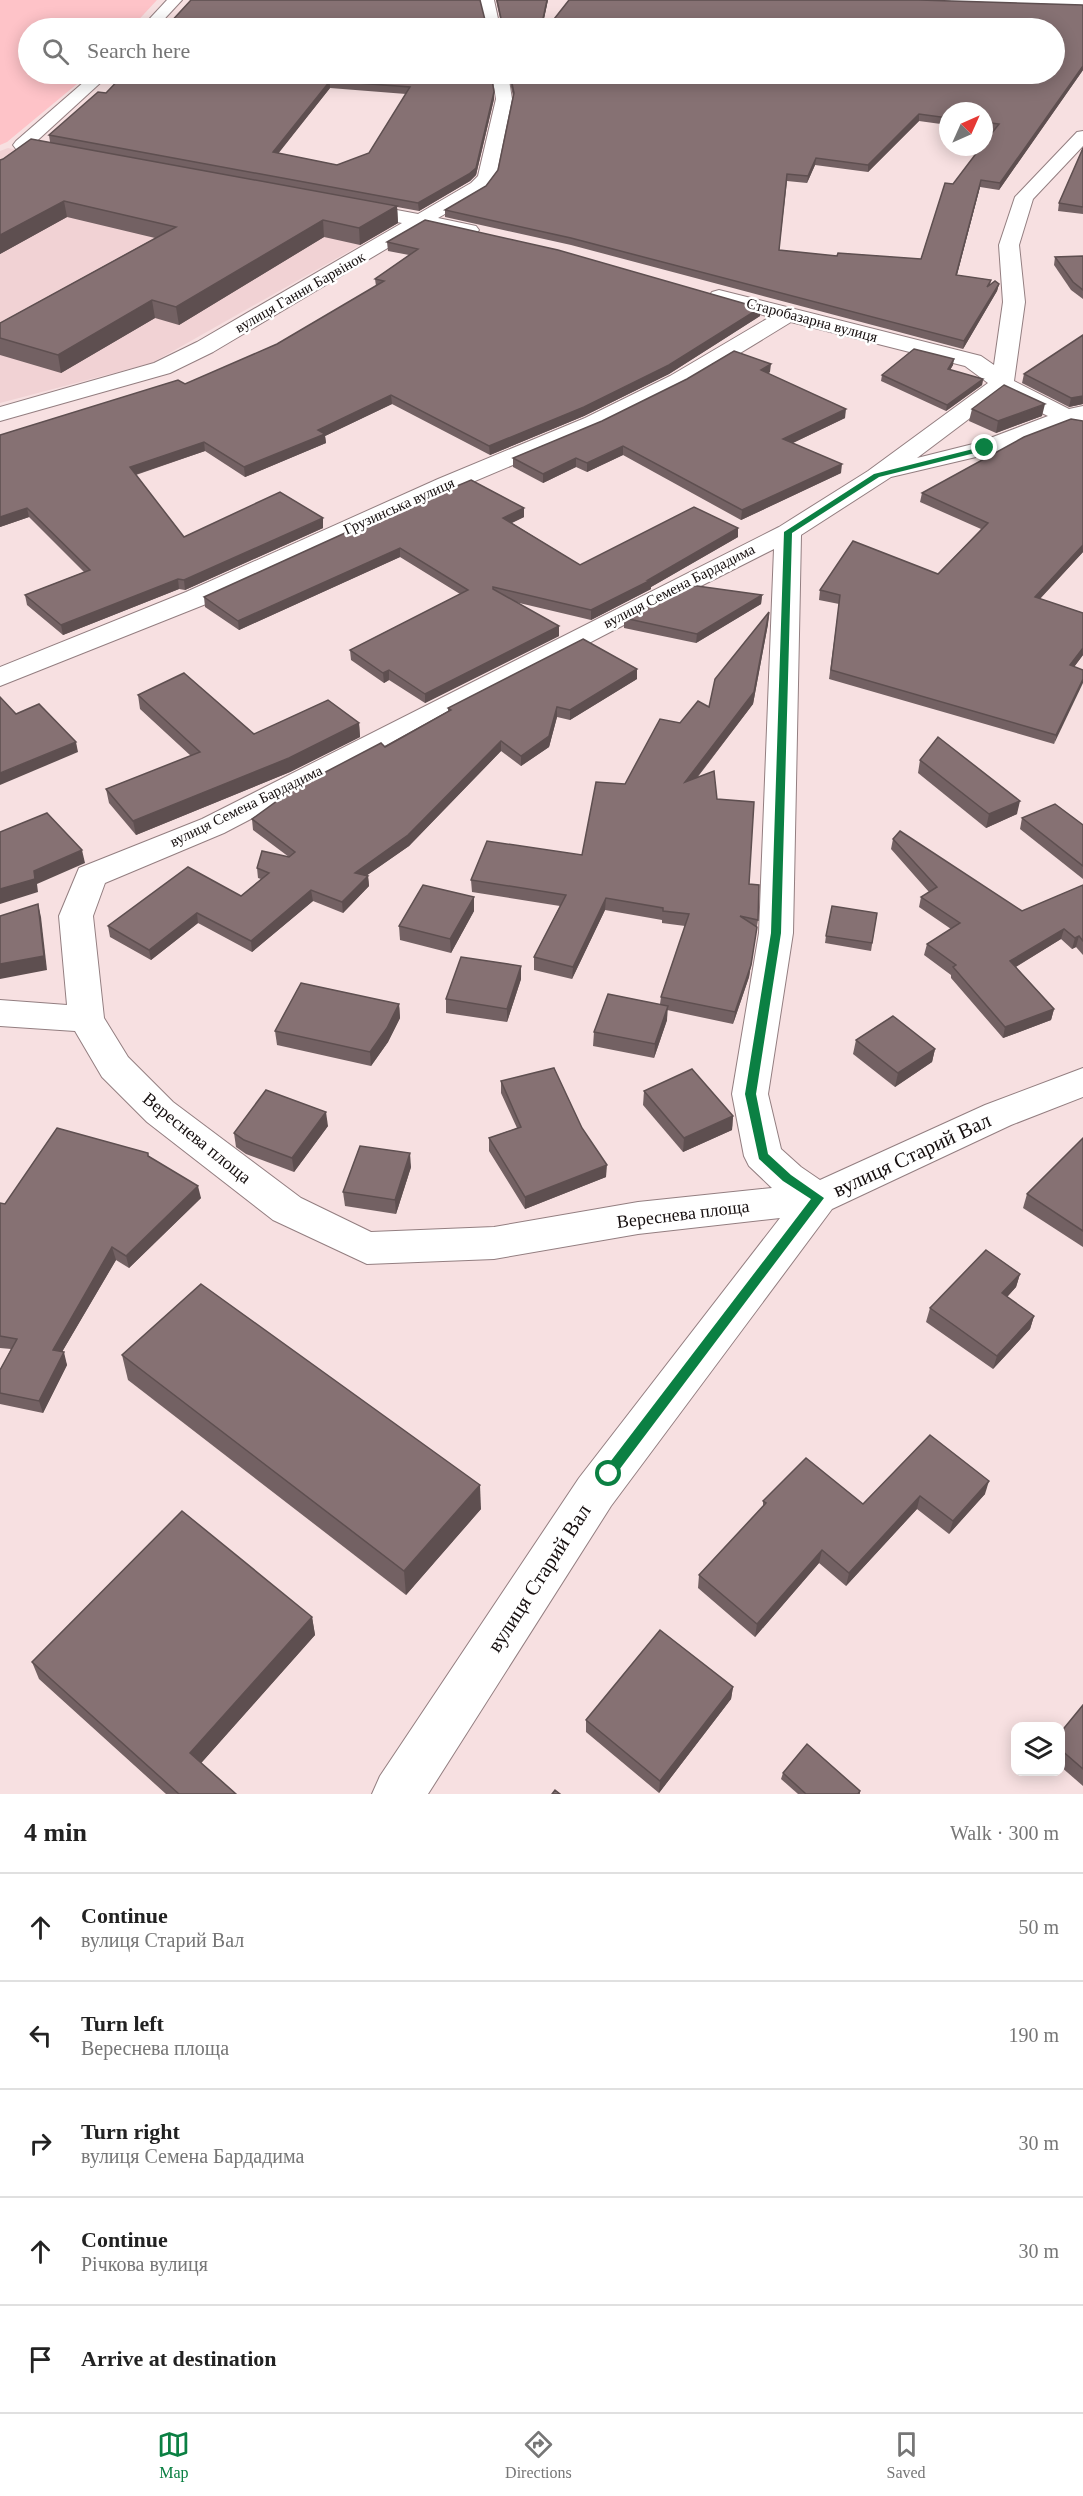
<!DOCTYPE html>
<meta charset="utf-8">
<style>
:root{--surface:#fff;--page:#f2f2f2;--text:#222;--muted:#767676;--line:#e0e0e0;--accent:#0b8043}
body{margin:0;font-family:"Times New Roman",serif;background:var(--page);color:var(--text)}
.controls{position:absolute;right:18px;bottom:18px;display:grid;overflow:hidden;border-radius:12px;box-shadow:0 3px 15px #0003}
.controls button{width:54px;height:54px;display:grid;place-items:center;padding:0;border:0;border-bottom:2px solid var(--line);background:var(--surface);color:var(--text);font:30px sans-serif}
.compass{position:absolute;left:939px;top:102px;width:54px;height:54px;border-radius:50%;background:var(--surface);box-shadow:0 3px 15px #0003;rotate:45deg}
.stop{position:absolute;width:18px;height:18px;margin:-14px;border:4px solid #0b8043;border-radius:50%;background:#fff}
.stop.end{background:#0b8043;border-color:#fff;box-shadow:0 2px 6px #0008}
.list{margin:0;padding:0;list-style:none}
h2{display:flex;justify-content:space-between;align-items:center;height:78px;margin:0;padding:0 24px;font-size:26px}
h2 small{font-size:20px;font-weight:400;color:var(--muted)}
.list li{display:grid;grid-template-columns:39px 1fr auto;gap:18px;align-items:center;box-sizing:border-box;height:108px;padding:0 24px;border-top:2px solid var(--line)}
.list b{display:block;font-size:22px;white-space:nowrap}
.list p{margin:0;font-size:20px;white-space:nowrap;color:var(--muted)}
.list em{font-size:20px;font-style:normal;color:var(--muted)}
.icon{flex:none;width:33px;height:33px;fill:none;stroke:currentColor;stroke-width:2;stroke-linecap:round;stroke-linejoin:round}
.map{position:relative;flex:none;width:1083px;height:1794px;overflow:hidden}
.search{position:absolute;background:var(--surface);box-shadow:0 3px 15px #0003;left:18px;right:18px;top:18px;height:66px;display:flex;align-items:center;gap:15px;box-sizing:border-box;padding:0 21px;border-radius:33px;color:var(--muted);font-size:22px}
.sheet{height:618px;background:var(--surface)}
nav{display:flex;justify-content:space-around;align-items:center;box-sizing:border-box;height:84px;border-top:2px solid var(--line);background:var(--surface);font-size:16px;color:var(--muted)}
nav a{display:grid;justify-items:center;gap:3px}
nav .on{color:var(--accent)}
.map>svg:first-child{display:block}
</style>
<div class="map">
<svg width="1083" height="1794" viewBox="0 0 1083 1794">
<rect width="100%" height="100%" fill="#f7e0e1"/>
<!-- built -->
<polygon fill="#f1d2d4" points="8,148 394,226 152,363 0,403 0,151"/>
<!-- green -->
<polygon fill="#fec3c8" points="0,0 157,0 131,28 28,28 28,74 89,74 7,142 0,145"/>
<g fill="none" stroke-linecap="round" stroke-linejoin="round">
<defs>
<g id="minor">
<polygon points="167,0 182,0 156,28 141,28"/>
<polygon points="480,0 494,0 500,28 486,28"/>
<polygon points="912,0 1083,0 1083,9 919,4"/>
<polygon points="93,74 110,74 28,149 16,149 13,145 16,141"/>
<polygon points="492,74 508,74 512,99 496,177 485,191 438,218 476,226 479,230 476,234 469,236 423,227 213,352 170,373 0,421 0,407 154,363 197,342 402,223 347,212 344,208 347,204 354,202 418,214 471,183 478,176 496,99"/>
<path d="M1083,131V146L1033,199L1019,245L1025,302L1014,381L1069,409L1083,406V429L1069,425L993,453L891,477L801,535L793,933L768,1094L781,1149L801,1167L820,1180L985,1105L1083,1068V1097L1011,1125L832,1209L611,1506L428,1794H372L380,1776L579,1478L780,1218L638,1234L494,1259L367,1264L273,1220L147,1122L102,1077L75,1031L0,1026V1000L67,1005L59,916L79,868L202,819L779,527L868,471L988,383L965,366L791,322L686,386L601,428L456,489L206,604L0,686V667L186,592L438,479L585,418L670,376L770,317L712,300L709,296L712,292L719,290L981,356L994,365L1003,302L999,245L1015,197L1077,132ZM1002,394L1048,416L977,443L917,458ZM774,549L759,933L732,1094L744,1156L749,1166L772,1188L638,1202L494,1227L371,1232L301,1198L173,1102L128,1057L104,1018L93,916L105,883L224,833L614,630Z"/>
</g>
</defs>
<!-- minor casing -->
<use href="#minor" stroke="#937e80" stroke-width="2"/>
<!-- minor -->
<use href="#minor" fill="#fff" fill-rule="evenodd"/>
</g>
<!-- wall -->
<g fill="#736163" fill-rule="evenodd">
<polygon points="496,0 548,0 542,28 168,28 168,25 501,23"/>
<path d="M569,0H919L1083,5V70L999,190L980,187L957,275L991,280L990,285L995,281L999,284L997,291L963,349L571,245L445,217V210L486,186L498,170L513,96L508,74H1054V28H547ZM948,111H984V129L994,130L984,143V147H981L953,184L945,183L921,259L838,253L837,256L779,250L787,181L807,183L815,165L868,172L919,121L948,125Z"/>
<path d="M491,74L494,99L476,175L470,181L419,211L397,207L398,223L360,245L324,237L179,325L155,318L61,373L0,355V323L155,238L67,217L0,254V160L50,142L49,135L106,93ZM330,88L406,94L369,153L337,165L278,153Z"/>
<polygon points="1083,148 1083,214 1058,211 1059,203"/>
<polygon points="387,242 760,316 669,374 584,416 490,455 392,404 325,436 326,443 245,477 205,451 136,475 184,537 323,528 185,590 179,589 63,635 27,605 25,595 84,572 29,517 0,527 0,435 185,384 277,344 376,286 375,279 409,255 388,251"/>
<polygon points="1083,256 1083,299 1071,290 1054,265 1055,257"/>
<polygon points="1083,335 1083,404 1069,407 1022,383 1024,374"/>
<polygon points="953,365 950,370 983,379 982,385 946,411 881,381 882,375"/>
<polygon points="770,372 768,374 845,418 793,443 841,473 741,520 623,455 587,472 576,467 543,483 513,467 513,458"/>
<polygon points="972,409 1042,416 996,433 969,421"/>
<polygon points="1083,421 1083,552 1040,599 1083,613 1083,655 1074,667 1054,744 829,679 839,604 819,600 820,590 938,574 981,529 920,502 922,493"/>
<polygon points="524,508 524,517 512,523 580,565 738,537 651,587 651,589 591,620 515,602 559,636 425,703 389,680 384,683 351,660 350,650 460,594 400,557 239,630 205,607 204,597"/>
<polygon points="762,595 761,604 696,643 624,628 624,618"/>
<polygon points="769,612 768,624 753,704 697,778 717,799 749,884 758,920 749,977 733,1024 667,1010 667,1020 654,1058 593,1046 594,1032 660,1004 661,997 685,926 662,923 662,920 605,910 572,979 534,970 534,957 560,906 472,892 471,880 582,855 625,784 680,723 709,707"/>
<polygon points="637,679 570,720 557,717 549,747 521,766 501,751 409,846 367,875 368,876 369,886 343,913 313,901 252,952 198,923 151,960 110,937 108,926 241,896 261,879 258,878 257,868 289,857 253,830 252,819 448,711 448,708"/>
<polygon points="138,695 254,734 359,723 360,737 290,772 136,835 109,803 106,789 191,756 140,709"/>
<polygon points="920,760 1017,814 986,828 918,773"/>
<polygon points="1022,818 1083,825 1083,879 1020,829"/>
<polygon points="893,839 1022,911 1083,885 1083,955 1076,947 1072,949 1061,939 1016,967 1054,1009 1051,1020 1003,1038 951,978 951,975 924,955 927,944 951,929 919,907 921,897 929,892 891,849"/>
<polygon points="474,897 474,911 451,953 400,940 399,926"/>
<polygon points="877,913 871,951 825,943 826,936"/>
<polygon points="521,979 507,1022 446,1013 446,999"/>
<polygon points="399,1004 400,1018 388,1042 371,1066 277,1045 275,1031"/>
<polygon points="856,1040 935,1049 932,1062 895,1087 853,1054"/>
<polygon points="501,1081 582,1128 606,1177 525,1209 489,1151 489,1138 517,1128 501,1093"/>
<polygon points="644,1091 733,1116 732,1130 683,1152 643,1105"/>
<polygon points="328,1126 294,1172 246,1154 236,1147 234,1133"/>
<polygon points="1083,1138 1083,1247 1023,1208 1027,1194"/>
<polygon points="148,1156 201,1198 129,1268 116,1260 62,1352 67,1365 43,1413 0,1404 0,1370 11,1349 0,1348 0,1203 5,1204"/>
<polygon points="411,1167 396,1214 345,1206 343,1192"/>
<polygon points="1020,1274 1016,1287 1007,1297 1034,1316 1030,1329 993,1369 926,1322 930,1308"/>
<polygon points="122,1355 481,1509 406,1595 128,1380"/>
<polygon points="930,1435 985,1494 949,1534 917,1509 846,1586 819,1563 755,1637 698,1588 699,1575 763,1507 763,1501 863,1504"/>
<polygon points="312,1617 315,1635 201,1763 236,1794 166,1794 39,1679 32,1662"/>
<polygon points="733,1687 731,1699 659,1793 586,1732 586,1720"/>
<polygon points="1083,1705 1083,1786 1060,1766 1060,1733"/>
<polygon points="783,1773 860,1791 860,1794 798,1794 781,1779"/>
</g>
<!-- shaded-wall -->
<g fill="#5e4f50">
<polygon points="547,0 548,0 542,28 541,28"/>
<polygon points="1083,66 1083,70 999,190 1000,183"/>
<polygon points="330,81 330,88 274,159 273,152"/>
<polygon points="494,92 494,99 476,175 470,181 419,211 418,203"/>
<polygon points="919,114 919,121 868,172 868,165"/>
<polygon points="816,158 815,165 807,183 808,176"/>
<polygon points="981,180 980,187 955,282 956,275"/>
<polygon points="64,201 67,217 0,254 0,235"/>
<polygon points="397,206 398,223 360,245 359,228"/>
<polygon points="323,220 324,237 179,325 176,307"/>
<polygon points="999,284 997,291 963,349 964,341"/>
<polygon points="152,300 155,318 61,373 58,355"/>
<polygon points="760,308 760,316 669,374 584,416 490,455 489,446"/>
<polygon points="954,359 953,365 947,375 948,369"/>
<polygon points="771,364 770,372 760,379 761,370"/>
<polygon points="983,379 982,385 946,411 947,405"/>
<polygon points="391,395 392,404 325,436 326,443 245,477 244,467 318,430"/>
<polygon points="1083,396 1083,404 1069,407 1071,398"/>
<polygon points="1045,404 1042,416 996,433 998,421"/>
<polygon points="846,409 845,418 782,448 783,439"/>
<polygon points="204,442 205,451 131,476 130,467"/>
<polygon points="623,446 623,455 587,472 587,463"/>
<polygon points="576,458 576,467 543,483 543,474"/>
<polygon points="842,464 841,473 741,520 742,510"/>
<polygon points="27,508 29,517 0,527 0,517"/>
<polygon points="524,508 524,517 503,527 503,518"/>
<polygon points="323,518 323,528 185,590 184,580"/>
<polygon points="738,528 738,537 651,587 651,589 591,620 591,610 648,580"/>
<polygon points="1083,545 1083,552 1033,606 1035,597"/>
<polygon points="400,548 400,557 239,630 238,621"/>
<polygon points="178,579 179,589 63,635 61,625"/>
<polygon points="762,595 761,604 696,643 697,634"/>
<polygon points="769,612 768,624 753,704 684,794 685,782"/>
<polygon points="559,626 559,636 425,703 425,694"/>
<polygon points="1083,648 1083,655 1068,675 1070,665"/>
<polygon points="637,669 637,679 570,720 570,710"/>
<polygon points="389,670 389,680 384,683 383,673"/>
<polygon points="1083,679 1083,683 1054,744 1056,735"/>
<polygon points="557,707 557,717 549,747 521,766 521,756"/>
<polygon points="359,723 360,737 290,772 136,835 133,821"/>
<polygon points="501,741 501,751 409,846 356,883 355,873"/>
<polygon points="76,742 78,752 0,785 0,773"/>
<polygon points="1020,801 1017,814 986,828 989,814"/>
<polygon points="82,850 85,863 37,884 38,892 0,904 0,889 34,871"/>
<polygon points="368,876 369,886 343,913 342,902"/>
<polygon points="311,890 313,901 252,952 251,941"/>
<polygon points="474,897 474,911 451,953 450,939"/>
<polygon points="606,898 605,910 572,979 573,967"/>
<polygon points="38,904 41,917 47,970 0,979 0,964"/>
<polygon points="197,913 198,923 151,960 149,950"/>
<polygon points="757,927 749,977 733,1024 735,1012"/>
<polygon points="1064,929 1061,939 1007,972 1010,961"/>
<polygon points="1079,936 1076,947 1072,949 1075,938"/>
<polygon points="521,966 521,979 507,1022 507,1009"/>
<polygon points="399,1004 400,1018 388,1042 371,1066 370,1052"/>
<polygon points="668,1006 667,1020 654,1058 655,1044"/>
<polygon points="1054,1009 1051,1020 1003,1038 1005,1027"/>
<polygon points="935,1049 932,1062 895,1087 898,1073"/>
<polygon points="326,1112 328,1126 294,1172 292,1158"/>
<polygon points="733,1116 732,1130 683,1152 684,1138"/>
<polygon points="410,1153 411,1167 396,1214 395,1200"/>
<polygon points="607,1165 606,1177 525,1209 525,1197"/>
<polygon points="198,1186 201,1198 129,1268 126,1256"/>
<polygon points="112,1247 116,1260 56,1362 53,1350"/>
<polygon points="1020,1274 1016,1287 998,1307 1002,1293"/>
<polygon points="1034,1316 1030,1329 993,1369 997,1356"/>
<polygon points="64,1352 67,1365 43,1413 39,1401"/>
<polygon points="989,1481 985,1494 949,1534 953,1521"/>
<polygon points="480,1485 481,1509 406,1595 404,1571"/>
<polygon points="920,1496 917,1509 846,1586 849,1573"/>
<polygon points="822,1550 819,1563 755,1637 757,1624"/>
<polygon points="312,1617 315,1635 195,1770 190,1753"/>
<polygon points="733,1687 731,1699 659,1793 660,1781"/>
</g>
<!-- building -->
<g fill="#867173" stroke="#5e4f50" stroke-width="1.5" fill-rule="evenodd">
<polygon points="191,0 480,0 486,24 502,23 497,0 547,0 541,28 167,28 171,25 168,25"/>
<path d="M569,0H919L1083,5V66L1000,183L981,180L956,275L991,280L987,287L995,281L999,284L964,341L571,238L445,210L486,186L498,170L514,93L510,74H1054V28H547ZM948,111H984V122L999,124L984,143V147H981L953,184L945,183L921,259L838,253L837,256L779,250L787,174L808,176L816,158L868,165L919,114L948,118Z"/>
<path d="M124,74H491L494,92L476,168L469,174L418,203L49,135L98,92L106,93ZM330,81L410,87L369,153L337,165L273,152Z"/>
<polygon points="31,139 397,206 359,228 323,220 176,307 152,300 58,355 0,338 0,323 176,227 64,201 0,235 0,160 3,159"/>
<polygon points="1083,148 1083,207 1059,203"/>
<polygon points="425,220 558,250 760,308 669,365 584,407 489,446 391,395 318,430 325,434 244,467 204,442 130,467 184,537 280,492 323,518 184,580 178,579 61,625 25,595 90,570 27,508 0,517 0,435 178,380 185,384 277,344 384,281 375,279 418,249 387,242"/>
<polygon points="1083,256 1083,290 1073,282 1055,257"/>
<polygon points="1083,335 1083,396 1071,398 1024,374"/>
<polygon points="914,349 954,359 948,369 983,379 947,405 882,375"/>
<polygon points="734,351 771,364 761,370 846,409 783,439 842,464 742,510 623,446 587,463 576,458 543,474 513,458 602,421 687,379"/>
<polygon points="1004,385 1045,404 998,421 972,409"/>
<polygon points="1071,419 1083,421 1083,545 1035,597 1083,613 1083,648 1070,665 1083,670 1083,679 1056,735 831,670 840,595 820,590 853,541 938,574 988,523 922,493 1024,437"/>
<polygon points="471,480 524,508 503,518 580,565 694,507 738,528 648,580 651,580 591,610 493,587 493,589 559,626 425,694 389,670 383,673 350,650 468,590 400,548 238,621 204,597 345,533"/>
<polygon points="690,585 762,595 697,634 624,618"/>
<polygon points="769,612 754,692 685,782 714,771 717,799 754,802 749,884 759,885 758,920 740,916 757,927 751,965 735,1012 661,997 689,914 663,911 663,908 606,898 573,967 534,957 566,895 471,880 487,841 582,855 596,782 625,784 660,719 680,723 698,701 709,707 715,679"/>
<polygon points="583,639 637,669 570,710 557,707 549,736 521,756 501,741 408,835 355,873 368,876 342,902 311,890 251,941 197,913 149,950 108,926 188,867 241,896 269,873 257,868 262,851 289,857 295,852 252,819 295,788 381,743 385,747 451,710 448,708"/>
<polygon points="184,673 254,734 328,700 359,723 289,758 133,821 106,789 200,752 138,695"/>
<polygon points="0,697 16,714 39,704 76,742 0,773"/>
<polygon points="938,737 1020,801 989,814 920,760"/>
<polygon points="1055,804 1083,825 1083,866 1022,818"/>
<polygon points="47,813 82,850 34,871 35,879 0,889 0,832"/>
<polygon points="900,831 1022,911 1083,885 1083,941 1079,936 1075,938 1064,929 1010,961 1054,1009 1005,1027 953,967 956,965 927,944 960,923 921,897 937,887 893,839"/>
<polygon points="423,885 474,897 450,939 399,926"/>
<polygon points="38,904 44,956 0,964 0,916"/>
<polygon points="832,906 877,913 872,943 826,936"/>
<polygon points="461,957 521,966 507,1009 446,999"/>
<polygon points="301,983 399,1004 387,1028 370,1052 275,1031"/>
<polygon points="608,994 668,1006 655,1044 594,1032"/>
<polygon points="893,1016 935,1049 898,1073 856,1040"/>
<polygon points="554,1068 582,1128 607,1165 525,1197 489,1138 521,1127 501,1081"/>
<polygon points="692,1069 733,1116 684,1138 644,1091"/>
<polygon points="266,1090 326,1112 292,1158 244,1140 234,1133"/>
<polygon points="57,1128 148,1153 148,1156 198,1186 126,1256 112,1247 53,1350 64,1352 39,1401 0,1393 0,1370 17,1339 0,1336 0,1203 5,1204"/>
<polygon points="1083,1138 1083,1231 1027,1194"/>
<polygon points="360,1146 410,1153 395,1200 343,1192"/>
<polygon points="986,1250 1020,1274 1002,1293 1034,1316 997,1356 930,1308"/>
<polygon points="201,1284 480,1485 404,1571 122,1355"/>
<polygon points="930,1435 989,1481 953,1521 920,1496 849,1573 822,1550 757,1624 699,1575 766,1503 763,1501 806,1458 863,1504"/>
<polygon points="182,1511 312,1617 190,1753 236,1794 179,1794 32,1662"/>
<polygon points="660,1630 733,1687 660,1781 586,1720"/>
<polygon points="1083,1705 1083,1769 1060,1749 1060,1733"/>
<polygon points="807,1744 860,1791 858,1794 806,1794 783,1773"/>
<polygon points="555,1790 560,1794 552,1794"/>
</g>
<!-- route -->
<polygon fill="#0b8043" points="985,446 987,450 879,477 792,533 781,933 756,1094 768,1154 791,1175 824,1198 613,1478 609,1480 604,1478 602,1474 604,1470 811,1199 783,1181 759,1159 745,1094 771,933 784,532 874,474"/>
<g text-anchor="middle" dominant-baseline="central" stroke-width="5" stroke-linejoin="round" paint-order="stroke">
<!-- far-street labels -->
<g font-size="15" fill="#160f0f" stroke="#fff">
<text transform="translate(300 292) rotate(-30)">вулиця Ганни Барвінок</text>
<text transform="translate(812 320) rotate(15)">Старобазарна вулиця</text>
<text transform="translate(399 506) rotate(-24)">Грузинська вулиця</text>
<text transform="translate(679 586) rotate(-27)">вулиця Семена Бардадима</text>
<text transform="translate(246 806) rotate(-26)">вулиця Семена Бардадима</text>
</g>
<!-- street labels -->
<g font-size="18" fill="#160f0f" stroke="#fff">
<text transform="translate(197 1138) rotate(39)">Вереснева площа</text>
<text transform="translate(683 1214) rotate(-7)">Вереснева площа</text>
</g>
<!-- near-street labels -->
<g font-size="21" fill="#160f0f" stroke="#fff">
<text transform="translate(912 1155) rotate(-25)">вулиця Старий Вал</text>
<text transform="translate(539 1578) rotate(-57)">вулиця Старий Вал</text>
</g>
</g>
</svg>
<div class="controls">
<button><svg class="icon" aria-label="layers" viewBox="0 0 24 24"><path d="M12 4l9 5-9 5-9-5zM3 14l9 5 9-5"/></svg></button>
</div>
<svg class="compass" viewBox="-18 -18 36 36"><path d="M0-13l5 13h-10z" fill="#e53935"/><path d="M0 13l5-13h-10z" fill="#767676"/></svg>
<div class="stop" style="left:609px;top:1474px"></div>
<div class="stop end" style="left:985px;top:448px"></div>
<div class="search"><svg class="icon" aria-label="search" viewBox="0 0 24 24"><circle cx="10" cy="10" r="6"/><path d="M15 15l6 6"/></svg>Search here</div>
</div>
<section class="sheet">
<h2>4 min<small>Walk · 300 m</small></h2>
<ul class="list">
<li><svg class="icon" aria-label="ahead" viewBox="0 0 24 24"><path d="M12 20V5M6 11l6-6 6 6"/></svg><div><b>Continue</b><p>вулиця Старий Вал</p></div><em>50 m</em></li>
<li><svg class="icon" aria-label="left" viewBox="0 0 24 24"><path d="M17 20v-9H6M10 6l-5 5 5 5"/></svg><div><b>Turn left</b><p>Вереснева площа</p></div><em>190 m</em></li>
<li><svg class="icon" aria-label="right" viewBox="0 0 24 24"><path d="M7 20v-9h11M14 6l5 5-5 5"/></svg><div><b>Turn right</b><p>вулиця Семена Бардадима</p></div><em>30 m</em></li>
<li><svg class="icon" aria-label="ahead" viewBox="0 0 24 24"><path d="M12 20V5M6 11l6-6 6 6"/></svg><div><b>Continue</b><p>Річкова вулиця</p></div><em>30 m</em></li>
<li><svg class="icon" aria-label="arrive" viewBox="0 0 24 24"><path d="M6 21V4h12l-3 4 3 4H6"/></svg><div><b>Arrive at destination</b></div></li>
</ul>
</section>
<nav>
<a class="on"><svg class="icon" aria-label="map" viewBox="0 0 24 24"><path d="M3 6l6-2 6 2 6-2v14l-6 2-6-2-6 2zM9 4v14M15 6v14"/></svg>Map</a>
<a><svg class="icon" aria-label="directions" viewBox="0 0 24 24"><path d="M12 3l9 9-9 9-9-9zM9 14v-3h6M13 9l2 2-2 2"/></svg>Directions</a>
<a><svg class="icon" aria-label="saved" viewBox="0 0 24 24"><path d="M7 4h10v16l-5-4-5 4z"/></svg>Saved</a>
</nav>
